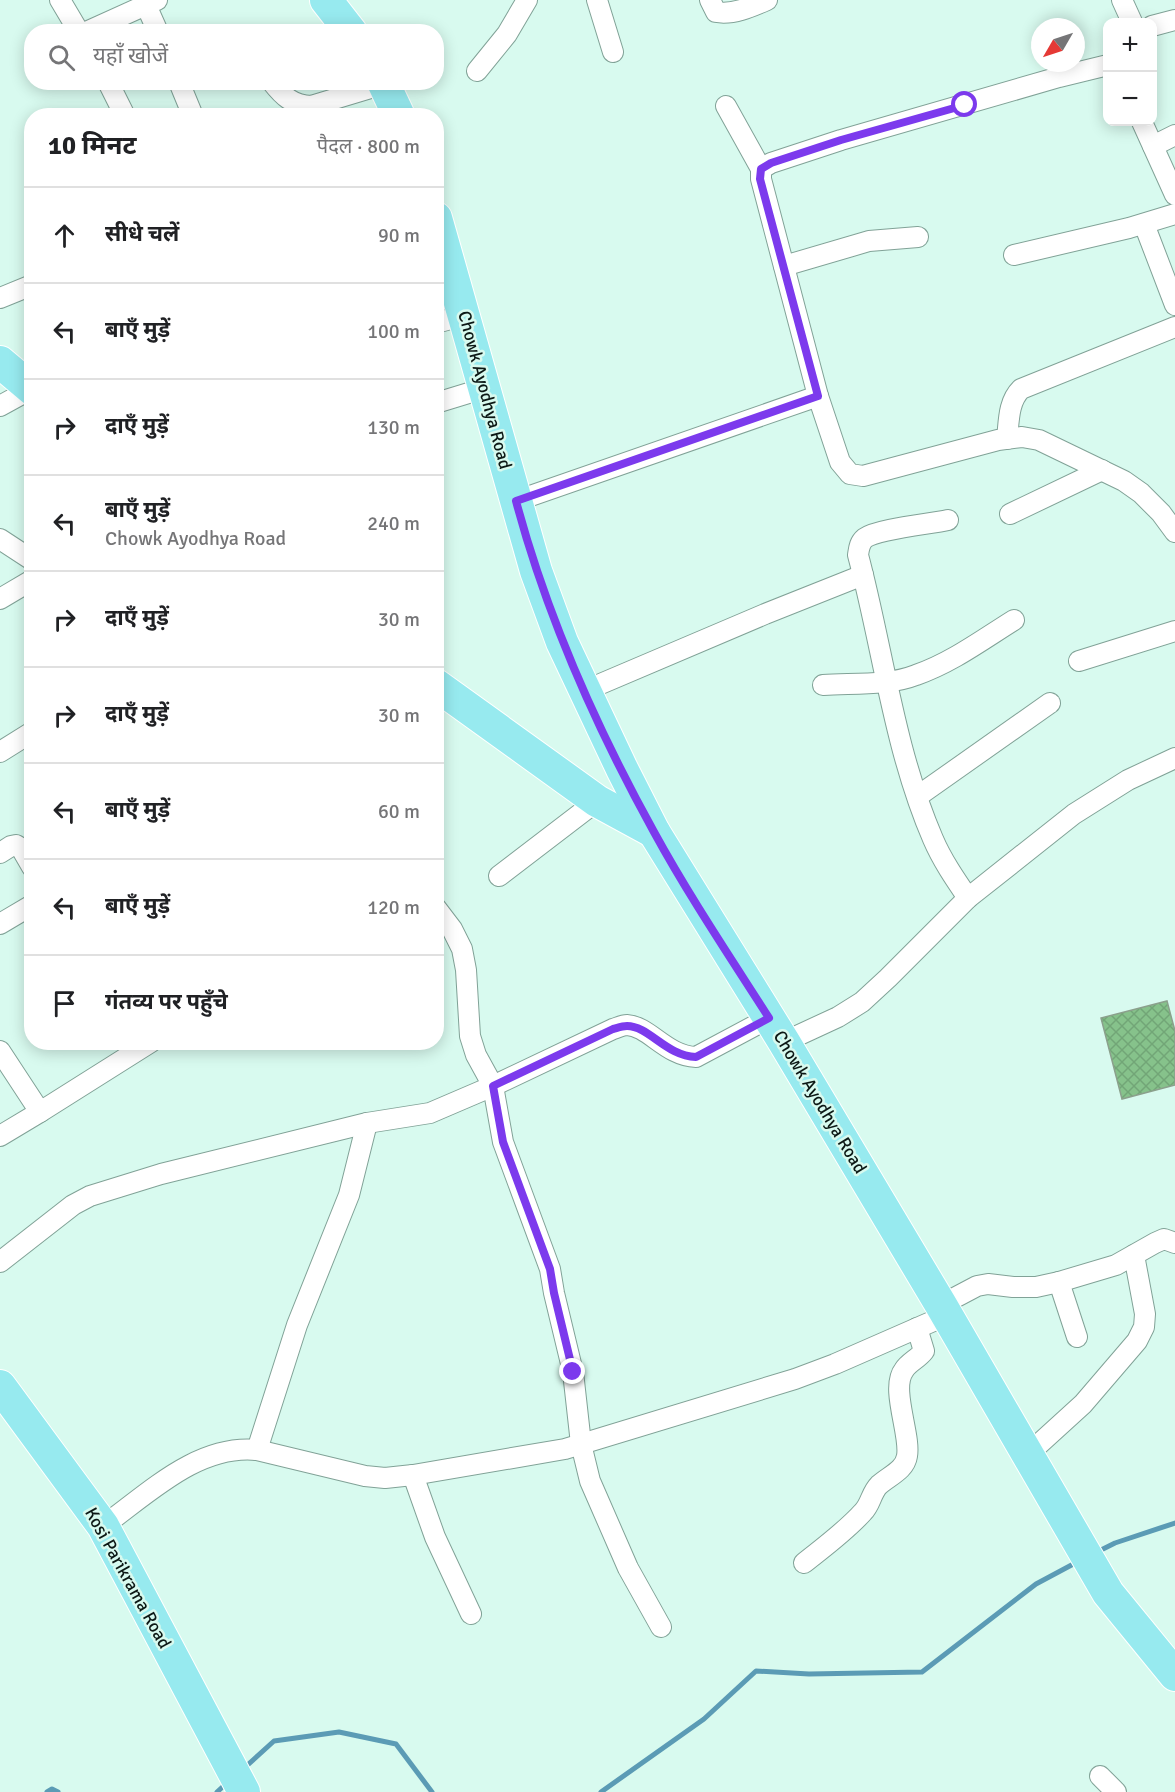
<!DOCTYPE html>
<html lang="hi">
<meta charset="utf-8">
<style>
:root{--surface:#fff;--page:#f2f2f2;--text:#202124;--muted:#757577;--line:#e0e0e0}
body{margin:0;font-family:Signika,"Noto Sans Devanagari",sans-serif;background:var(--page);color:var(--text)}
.controls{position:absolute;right:18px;top:18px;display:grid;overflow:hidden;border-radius:12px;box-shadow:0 3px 15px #0003}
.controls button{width:54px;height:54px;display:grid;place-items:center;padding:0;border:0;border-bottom:2px solid var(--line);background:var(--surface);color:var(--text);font:30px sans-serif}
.compass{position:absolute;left:1031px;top:18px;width:54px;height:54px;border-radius:50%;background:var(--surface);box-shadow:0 3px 15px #0003;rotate:231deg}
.stop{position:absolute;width:18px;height:18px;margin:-14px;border:4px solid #7c3aed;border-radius:50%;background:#fff}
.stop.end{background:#7c3aed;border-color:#fff;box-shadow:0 2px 6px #0008}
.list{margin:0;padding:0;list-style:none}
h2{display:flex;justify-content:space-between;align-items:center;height:78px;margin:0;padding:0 24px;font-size:26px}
h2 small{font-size:20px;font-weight:400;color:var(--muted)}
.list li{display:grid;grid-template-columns:39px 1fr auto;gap:18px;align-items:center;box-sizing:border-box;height:96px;padding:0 24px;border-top:2px solid var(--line)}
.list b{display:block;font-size:22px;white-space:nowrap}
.list p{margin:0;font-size:20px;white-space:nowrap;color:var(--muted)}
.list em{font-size:20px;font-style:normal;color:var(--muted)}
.icon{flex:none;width:33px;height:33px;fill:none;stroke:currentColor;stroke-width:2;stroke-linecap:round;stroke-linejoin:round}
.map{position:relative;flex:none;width:1175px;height:1792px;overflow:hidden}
.search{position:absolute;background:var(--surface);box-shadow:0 3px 15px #0003;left:24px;top:24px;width:420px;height:66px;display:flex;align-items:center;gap:15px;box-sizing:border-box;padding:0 21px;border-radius:24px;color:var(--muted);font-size:22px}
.panel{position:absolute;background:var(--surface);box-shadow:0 3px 15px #0003;left:24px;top:108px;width:420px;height:942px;border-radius:24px}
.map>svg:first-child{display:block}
</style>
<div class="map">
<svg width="1175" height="1792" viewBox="0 0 1175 1792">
<defs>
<pattern id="building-cross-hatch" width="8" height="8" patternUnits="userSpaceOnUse" patternTransform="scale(1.5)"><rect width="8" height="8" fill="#86c28b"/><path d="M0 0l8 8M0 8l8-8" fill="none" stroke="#72a677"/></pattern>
</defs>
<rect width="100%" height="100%" fill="#d8faef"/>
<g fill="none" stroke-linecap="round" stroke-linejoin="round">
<!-- stream -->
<g stroke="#5b9bb5" stroke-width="5">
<polyline points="1095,1553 1115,1543 1175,1523"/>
<polyline points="242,1770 274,1741 339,1732 396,1744 432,1792"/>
<polyline points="47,1792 52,1789 58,1792"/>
<polyline points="217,1792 228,1782"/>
<polyline points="601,1792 704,1719 756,1671 809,1674 922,1672 1036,1584 1079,1561"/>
</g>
</g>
<!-- building -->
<polygon fill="url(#building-cross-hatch)" stroke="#8ba08c" stroke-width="1.5" points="1167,1001 1175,1031 1175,1085 1122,1099 1101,1018"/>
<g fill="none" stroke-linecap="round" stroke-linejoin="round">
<defs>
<g id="street">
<polyline points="60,0 79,32"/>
<polyline points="597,0 613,52"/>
<path d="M710,0L716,12C733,15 751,7 767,0"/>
<polyline points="1122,0 1132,22"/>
<polyline points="146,5 158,32"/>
<polyline points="1152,26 1175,20"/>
<polyline points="86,32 157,0"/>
<polyline points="1108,65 1059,77 841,140 771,163 761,169 761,179 818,396 840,462 850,474 863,476 998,440 1022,437 1039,440 1124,481 1141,493 1161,513 1175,532"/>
<polyline points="477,71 507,34 527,0"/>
<polyline points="108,82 125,116"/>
<polyline points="179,82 193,116"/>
<path d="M272,82C283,96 292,105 311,106L384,84"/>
<polyline points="726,106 761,169"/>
<polyline points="1142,122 1175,195"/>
<polyline points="1153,146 1175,135"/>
<polyline points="1144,224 1175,305"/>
<polyline points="1014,255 1129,228 1175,214"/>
<polyline points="784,266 869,241 918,237"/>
<polyline points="0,298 32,285"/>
<polyline points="436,323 465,315"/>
<polyline points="436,403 485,388"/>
<polyline points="0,406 31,389"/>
<path d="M1007,439C1009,421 1008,402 1021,389L1175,327"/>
<polyline points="516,501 818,396"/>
<polyline points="1010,514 1102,470"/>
<path d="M948,520C930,524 878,529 865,538C859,543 859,549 858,555C883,649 894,749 933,839C942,860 955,879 968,898"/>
<polyline points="0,539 32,560"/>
<polyline points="0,599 32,580"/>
<polyline points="1079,661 1175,631"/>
<path d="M823,685C853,683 888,686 916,675C951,663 982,640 1014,620"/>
<polyline points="584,691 765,614 863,575"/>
<polyline points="0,752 32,732"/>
<polyline points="918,796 1050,703"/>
<polyline points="0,853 11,846 16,845 21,848 32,867"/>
<polyline points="499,876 597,801"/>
<polyline points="436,908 452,929 462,949 466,970 470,1036 476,1055 493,1086 503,1142 550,1269 554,1293 573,1372 581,1444 590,1481 628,1568 661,1627"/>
<polyline points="0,924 32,905"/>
<polyline points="784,1042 838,1017 862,1002 888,978 968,898 1074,814 1128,780 1175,758"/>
<polyline points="0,1051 40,1112 151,1042"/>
<polyline points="0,1136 40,1112"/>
<path d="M0,1262L73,1205L90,1196L161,1174L367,1123L430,1113L493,1086L613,1029C617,1028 622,1025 627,1025C649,1026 666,1056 696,1057L769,1018"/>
<polyline points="1059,1282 1077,1337"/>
<polyline points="941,1305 977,1286 988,1284 1013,1287 1036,1287 1059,1282 1116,1265 1155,1243 1164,1239 1175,1243"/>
<polyline points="257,1450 297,1325 349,1195 367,1123"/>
<polyline points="1027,1455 1083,1404 1137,1341 1144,1327 1145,1314 1134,1255"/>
<polyline points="413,1475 435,1537 471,1614"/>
<path d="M103,1526C149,1493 198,1444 257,1450L365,1476L385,1478L413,1475L565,1449L795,1379L835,1364L947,1315"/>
<path d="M804,1563C824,1547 846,1531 863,1512C871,1504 871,1493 879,1485C889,1476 905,1470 907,1456C911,1435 890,1388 904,1370C909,1362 918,1359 924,1351L917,1328"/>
<polyline points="1100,1776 1116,1792"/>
</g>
<g id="primary">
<polyline points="326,0 351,32"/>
<polyline points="383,82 399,116"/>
<polyline points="436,218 536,571 562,642 622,769 654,832 784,1042 941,1305 1108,1593 1175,1675"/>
<polyline points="0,362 32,389"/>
<polyline points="436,685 597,801 654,832"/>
<polyline points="0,1386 103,1526 244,1792"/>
</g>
</defs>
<!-- street casing -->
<use href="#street" stroke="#81a297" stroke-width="22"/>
<!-- primary casing -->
<use href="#primary" stroke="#fff" stroke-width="34"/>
<!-- street -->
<use href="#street" stroke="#fff" stroke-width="20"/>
<!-- primary -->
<use href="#primary" stroke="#97eaef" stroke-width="32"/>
</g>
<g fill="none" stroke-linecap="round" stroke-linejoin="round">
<!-- route -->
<path stroke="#7c3aed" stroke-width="8" d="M573,1372L554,1293L550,1269L503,1142L493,1086L613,1029C617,1028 622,1026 627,1026C649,1026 666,1056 696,1057L769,1018C730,957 689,896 654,832C596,727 547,617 516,501L818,396L760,179L761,169L771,163L841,140L965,105"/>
</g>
<g text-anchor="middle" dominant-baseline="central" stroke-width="5" stroke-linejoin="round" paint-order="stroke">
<!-- street labels -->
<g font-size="18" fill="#0c1815" stroke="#d8faef">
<text transform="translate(485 390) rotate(75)">Chowk Ayodhya Road</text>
<text transform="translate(820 1102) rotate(59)">Chowk Ayodhya Road</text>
<text transform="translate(128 1578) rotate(61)">Kosi Parikrama Road</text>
</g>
</g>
</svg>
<div class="controls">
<button>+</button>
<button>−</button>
</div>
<svg class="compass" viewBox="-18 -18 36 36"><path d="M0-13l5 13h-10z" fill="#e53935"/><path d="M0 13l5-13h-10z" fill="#757577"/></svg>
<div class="stop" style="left:965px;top:105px"></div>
<div class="stop end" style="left:573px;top:1372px"></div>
<div class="search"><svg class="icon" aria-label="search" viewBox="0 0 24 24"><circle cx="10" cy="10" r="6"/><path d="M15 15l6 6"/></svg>यहाँ खोजें</div>
<section class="panel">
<h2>10 मिनट<small>पैदल · 800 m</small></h2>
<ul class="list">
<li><svg class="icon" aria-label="ahead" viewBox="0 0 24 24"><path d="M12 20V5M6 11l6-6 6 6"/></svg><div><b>सीधे चलें</b></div><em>90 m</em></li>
<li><svg class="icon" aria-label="left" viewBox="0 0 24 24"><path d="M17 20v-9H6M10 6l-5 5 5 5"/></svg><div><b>बाएँ मुड़ें</b></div><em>100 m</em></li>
<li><svg class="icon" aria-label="right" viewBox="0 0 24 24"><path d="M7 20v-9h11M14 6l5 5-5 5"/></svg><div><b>दाएँ मुड़ें</b></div><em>130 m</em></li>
<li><svg class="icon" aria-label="left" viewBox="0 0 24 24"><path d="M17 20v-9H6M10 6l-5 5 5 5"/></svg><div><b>बाएँ मुड़ें</b><p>Chowk Ayodhya Road</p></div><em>240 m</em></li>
<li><svg class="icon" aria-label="right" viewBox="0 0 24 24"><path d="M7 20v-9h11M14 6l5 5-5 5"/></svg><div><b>दाएँ मुड़ें</b></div><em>30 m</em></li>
<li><svg class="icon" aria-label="right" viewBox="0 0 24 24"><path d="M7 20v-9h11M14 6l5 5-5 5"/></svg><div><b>दाएँ मुड़ें</b></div><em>30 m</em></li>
<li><svg class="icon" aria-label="left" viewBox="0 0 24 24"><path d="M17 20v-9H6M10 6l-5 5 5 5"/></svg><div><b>बाएँ मुड़ें</b></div><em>60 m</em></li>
<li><svg class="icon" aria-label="left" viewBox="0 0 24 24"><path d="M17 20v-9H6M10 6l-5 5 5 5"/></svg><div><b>बाएँ मुड़ें</b></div><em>120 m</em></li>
<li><svg class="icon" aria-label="arrive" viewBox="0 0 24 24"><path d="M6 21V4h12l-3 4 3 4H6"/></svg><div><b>गंतव्य पर पहुँचे</b></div></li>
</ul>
</section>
</div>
